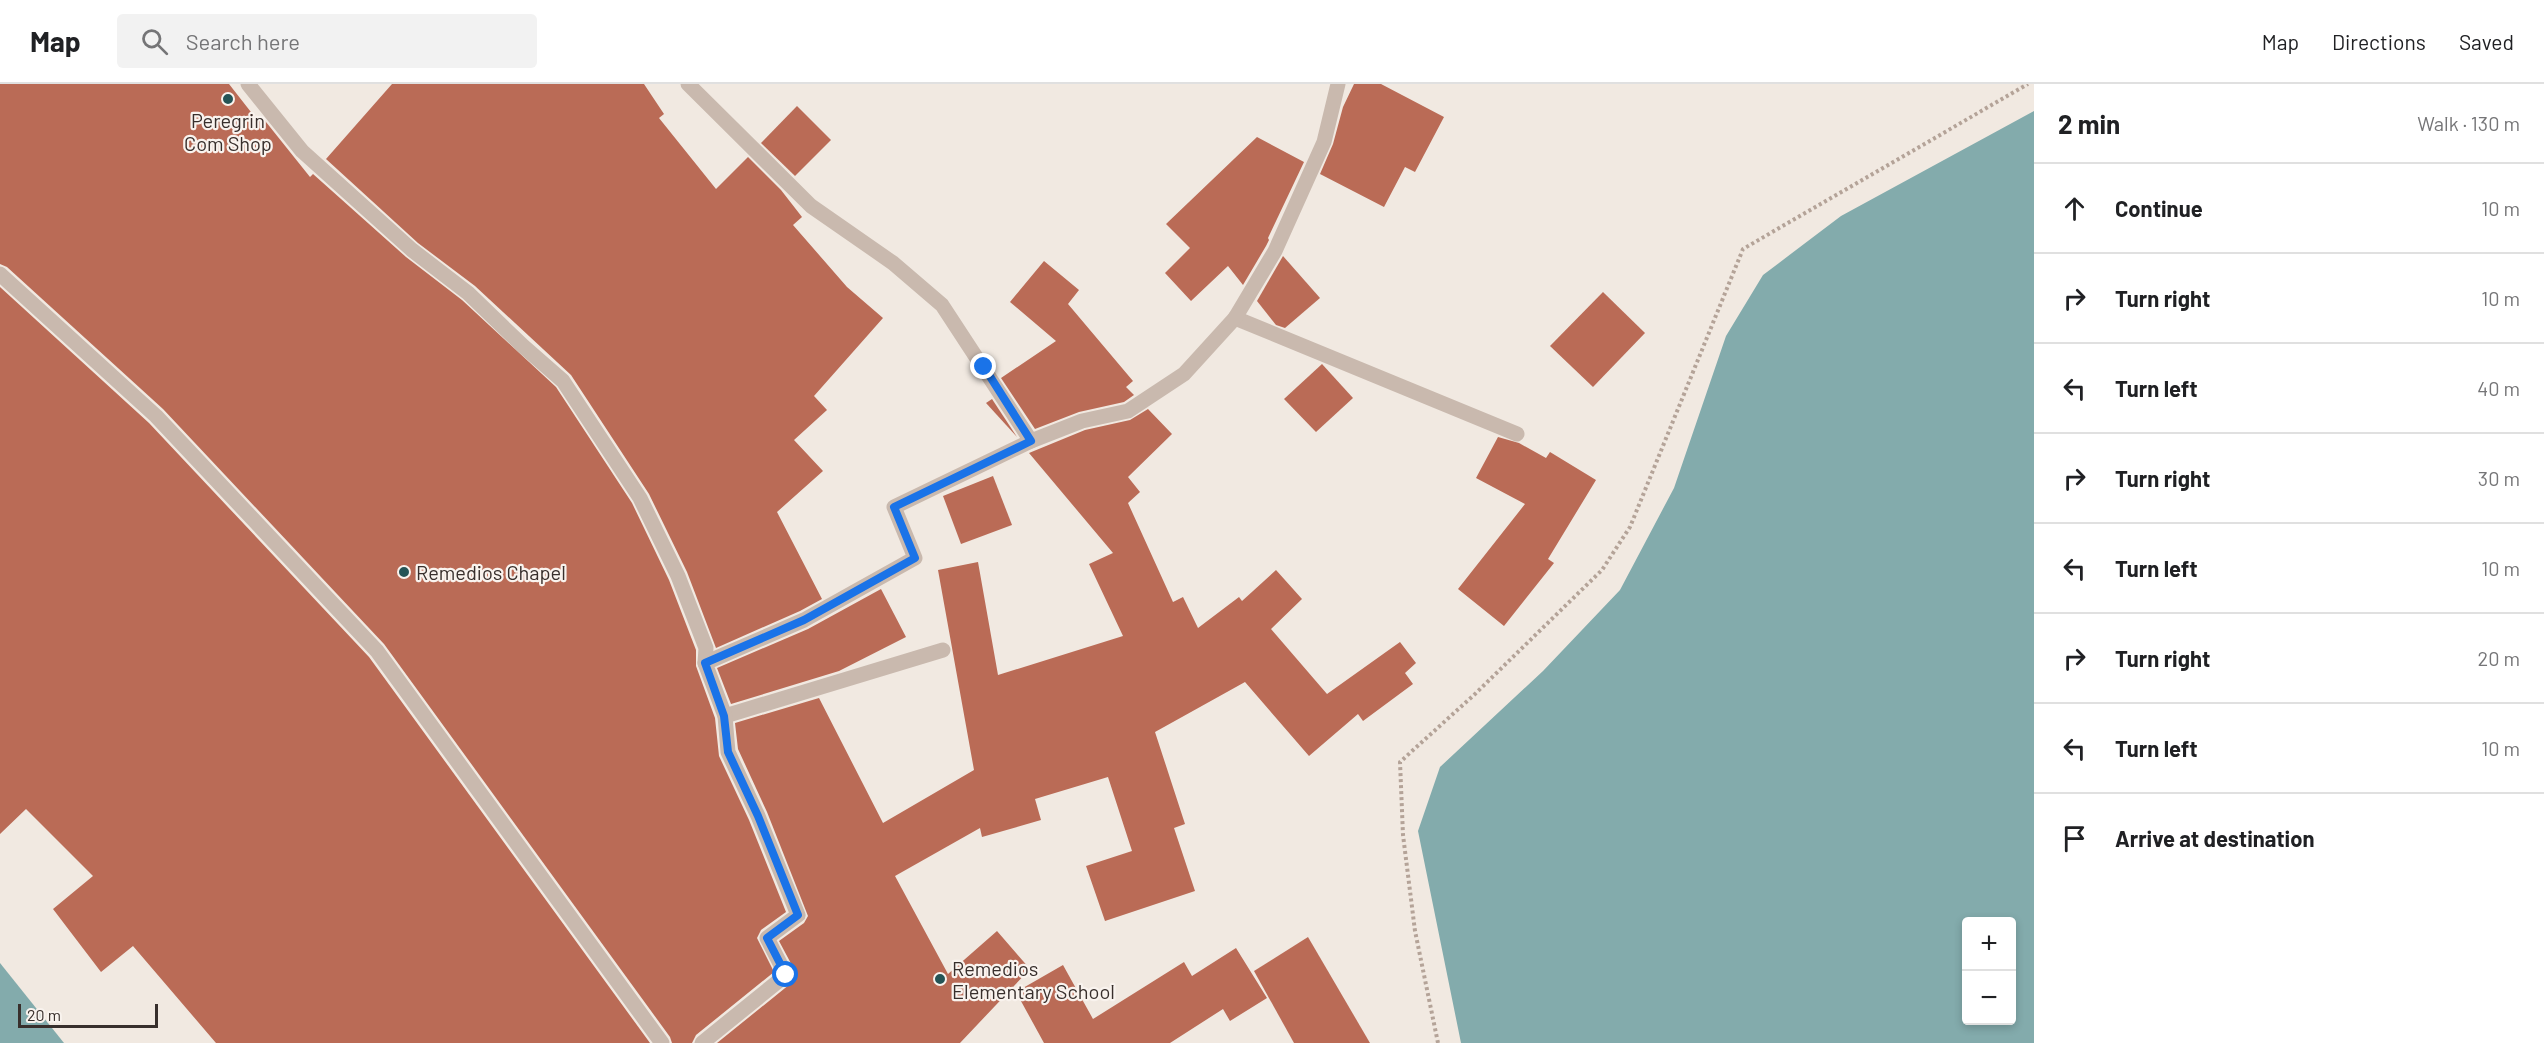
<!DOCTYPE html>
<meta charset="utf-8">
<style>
:root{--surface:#fff;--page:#f2f2f2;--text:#202124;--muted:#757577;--line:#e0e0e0}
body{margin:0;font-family:Barlow,sans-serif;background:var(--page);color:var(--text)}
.controls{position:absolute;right:18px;bottom:18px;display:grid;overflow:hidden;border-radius:6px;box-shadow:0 3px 9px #0003}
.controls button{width:54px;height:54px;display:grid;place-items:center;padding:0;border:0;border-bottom:2px solid var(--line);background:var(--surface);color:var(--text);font:30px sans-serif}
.scale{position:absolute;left:18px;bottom:15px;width:140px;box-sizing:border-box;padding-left:6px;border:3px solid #382f2c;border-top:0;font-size:16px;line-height:21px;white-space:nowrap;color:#382f2c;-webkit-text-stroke:4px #f9f3ee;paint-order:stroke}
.stop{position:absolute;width:18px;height:18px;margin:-14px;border:4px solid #1a73e8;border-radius:50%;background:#fff}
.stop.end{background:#1a73e8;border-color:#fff;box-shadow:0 2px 6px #0008}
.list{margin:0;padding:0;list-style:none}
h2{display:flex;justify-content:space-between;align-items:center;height:78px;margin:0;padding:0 24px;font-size:26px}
h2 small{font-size:20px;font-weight:400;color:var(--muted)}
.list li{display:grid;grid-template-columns:39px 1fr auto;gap:18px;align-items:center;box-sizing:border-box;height:90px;padding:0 24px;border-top:2px solid var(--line)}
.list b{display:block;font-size:22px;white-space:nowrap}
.list em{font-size:20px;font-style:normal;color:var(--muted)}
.icon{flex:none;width:33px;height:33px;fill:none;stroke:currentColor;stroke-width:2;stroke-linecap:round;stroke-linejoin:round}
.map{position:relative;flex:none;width:2034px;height:959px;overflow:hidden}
header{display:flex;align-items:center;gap:36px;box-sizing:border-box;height:84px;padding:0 30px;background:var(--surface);border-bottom:2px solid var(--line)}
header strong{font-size:28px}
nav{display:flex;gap:33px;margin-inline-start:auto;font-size:21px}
.search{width:420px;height:54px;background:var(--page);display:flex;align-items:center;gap:15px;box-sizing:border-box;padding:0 21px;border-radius:6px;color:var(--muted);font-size:22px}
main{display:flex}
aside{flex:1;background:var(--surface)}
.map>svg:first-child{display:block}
</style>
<header>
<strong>Map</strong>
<div class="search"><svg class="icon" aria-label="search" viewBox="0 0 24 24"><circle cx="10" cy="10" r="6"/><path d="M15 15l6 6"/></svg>Search here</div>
<nav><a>Map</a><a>Directions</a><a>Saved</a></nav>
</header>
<main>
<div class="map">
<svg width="2034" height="959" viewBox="0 0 2034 959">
<rect width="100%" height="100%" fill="#f1e9e1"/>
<!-- water -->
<g fill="#83abac" fill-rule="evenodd">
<path d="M2034,27V959H1461L1418,747L1440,683L1543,587L1620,506L1674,404L1726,252L1763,191L1841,132ZM1966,838H2012V936H1966Z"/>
<polygon points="0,879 64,959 0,959"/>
</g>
<!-- building -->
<g fill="#ba6b56">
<polygon points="0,0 229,0 258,37 262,33 310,93 313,90 406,173 462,216 556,303 632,419 669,496 696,566 696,582 715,634 719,672 749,736 786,828 761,846 757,854 774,888 696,951 692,959 672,959 670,953 384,560 163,325 7,183 0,180"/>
<polygon points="392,0 644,0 664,30 659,34 716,105 748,73 781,106 802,133 793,141 847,203 883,234 814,312 827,326 794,356 823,387 777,428 822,515 800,527 716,564 687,488 649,410 571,291 475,202 418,159 326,75"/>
<polygon points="1354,0 1381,0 1444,33 1415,88 1405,83 1384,123 1320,90 1333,60 1343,23"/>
<polygon points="797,22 831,56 795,92 761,59"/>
<polygon points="1257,53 1304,78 1268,154 1269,156 1266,162 1243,201 1228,182 1191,217 1165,189 1190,164 1166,140"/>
<polygon points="1283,172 1320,214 1285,244 1276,241 1257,217"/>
<polygon points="1044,177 1079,206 1068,220 1133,297 1126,303 1134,311 1124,318 1079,328 1035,345 1001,294 1056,257 1010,218"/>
<polygon points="0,203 149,339 369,573 650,959 216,959 133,862 101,888 53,825 93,792 26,725 0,750"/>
<polygon points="1603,208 1645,249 1593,303 1550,262"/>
<polygon points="1322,280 1353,314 1316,348 1284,315"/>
<polygon points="992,315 1017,353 986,319"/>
<polygon points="1148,325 1172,350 1128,393 1140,408 1128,419 1173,518 1183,513 1198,544 1239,513 1242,517 1276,486 1302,515 1271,545 1327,610 1400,558 1416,579 1405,589 1413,600 1363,637 1358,630 1309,672 1245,598 1155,648 1185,740 1174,744 1195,807 1105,837 1086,782 1132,767 1108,693 1035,715 1041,736 982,753 980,744 895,792 948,890 997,847 1030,885 960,959 717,959 795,896 795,887 779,857 804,839 808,832 767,728 738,665 735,639 819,614 883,739 974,686 938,486 978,478 998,591 1123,552 1089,480 1113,469 1029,369 1085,346 1130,336"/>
<polygon points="1498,353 1519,359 1546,374 1550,368 1596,396 1548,475 1554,479 1504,542 1458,505 1525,420 1476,394"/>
<polygon points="993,392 1012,441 961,460 943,412"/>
<polygon points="881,505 906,553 839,587 731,620 717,584 808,545"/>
<polygon points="1308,853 1370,959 1294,959 1254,887"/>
<polygon points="1236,864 1267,914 1230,937 1223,925 1170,959 1044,959 1016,908 1063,881 1093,935 1184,878 1192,892"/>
</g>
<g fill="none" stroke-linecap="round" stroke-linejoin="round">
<!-- path -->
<polyline stroke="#b4a398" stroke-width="4" stroke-dasharray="3 3" stroke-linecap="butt" points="1438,959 1415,847 1403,751 1400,678 1475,610 1602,486 1630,443 1743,165 2028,0"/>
<!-- minor -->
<g stroke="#c9b9ae" stroke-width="15">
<polyline points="248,0 302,67 412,166 468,209 523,262 563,297 640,414 678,492 706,564 705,579"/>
<polyline points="688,0 811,122 893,179 942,221 1031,357"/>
<polyline points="0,190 156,332 377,567 662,959"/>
<polyline points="1235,234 1517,350"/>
<polyline points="725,632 943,566"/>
<polyline points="702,959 786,891 767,854 798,831 758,732 728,668 725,632 705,579 804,536 915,474 894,423 1031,357 1082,337 1128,327 1184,290 1235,234 1275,167 1324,58 1338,0"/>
</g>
</g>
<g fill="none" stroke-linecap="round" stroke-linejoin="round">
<!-- route -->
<polyline stroke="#1a73e8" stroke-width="8" points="786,891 767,854 798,831 758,732 728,668 724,632 705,579 804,536 915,474 894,423 1031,357 984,283"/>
</g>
<!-- markers -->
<g fill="#255456" stroke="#f9f3ee" stroke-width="2">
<circle cx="228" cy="15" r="6"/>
<circle cx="404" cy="488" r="6"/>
<circle cx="940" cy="895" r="6"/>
</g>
<g text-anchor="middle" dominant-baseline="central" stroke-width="4.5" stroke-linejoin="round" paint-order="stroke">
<!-- poi labels -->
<g font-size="20" fill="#382f2c" stroke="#f9f3ee" text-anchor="start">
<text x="228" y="36" text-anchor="middle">Peregrin<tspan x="228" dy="23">Com Shop</tspan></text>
<text x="416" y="488">Remedios Chapel</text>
<text x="952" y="884">Remedios<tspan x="952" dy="23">Elementary School</tspan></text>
</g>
</g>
</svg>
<div class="controls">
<button>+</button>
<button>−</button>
</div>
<div class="scale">20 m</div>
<div class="stop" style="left:786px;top:891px"></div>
<div class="stop end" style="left:984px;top:283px"></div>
</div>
<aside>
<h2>2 min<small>Walk · 130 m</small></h2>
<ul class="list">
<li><svg class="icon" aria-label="ahead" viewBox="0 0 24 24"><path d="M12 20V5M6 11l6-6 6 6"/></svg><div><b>Continue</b></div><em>10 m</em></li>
<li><svg class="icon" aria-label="right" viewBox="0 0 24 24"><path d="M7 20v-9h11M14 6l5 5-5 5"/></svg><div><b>Turn right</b></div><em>10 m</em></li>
<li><svg class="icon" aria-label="left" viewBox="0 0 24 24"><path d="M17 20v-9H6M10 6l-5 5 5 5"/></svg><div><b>Turn left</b></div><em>40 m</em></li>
<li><svg class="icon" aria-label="right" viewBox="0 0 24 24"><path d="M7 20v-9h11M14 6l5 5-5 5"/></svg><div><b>Turn right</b></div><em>30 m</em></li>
<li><svg class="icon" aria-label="left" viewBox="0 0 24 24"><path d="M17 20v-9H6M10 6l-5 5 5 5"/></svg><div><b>Turn left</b></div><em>10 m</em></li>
<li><svg class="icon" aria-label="right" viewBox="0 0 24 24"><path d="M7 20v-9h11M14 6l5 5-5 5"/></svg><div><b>Turn right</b></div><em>20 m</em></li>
<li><svg class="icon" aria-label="left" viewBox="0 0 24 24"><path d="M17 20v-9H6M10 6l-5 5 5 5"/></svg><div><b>Turn left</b></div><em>10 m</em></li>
<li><svg class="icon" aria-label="arrive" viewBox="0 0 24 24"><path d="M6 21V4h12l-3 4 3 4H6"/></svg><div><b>Arrive at destination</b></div></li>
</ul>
</aside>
</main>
